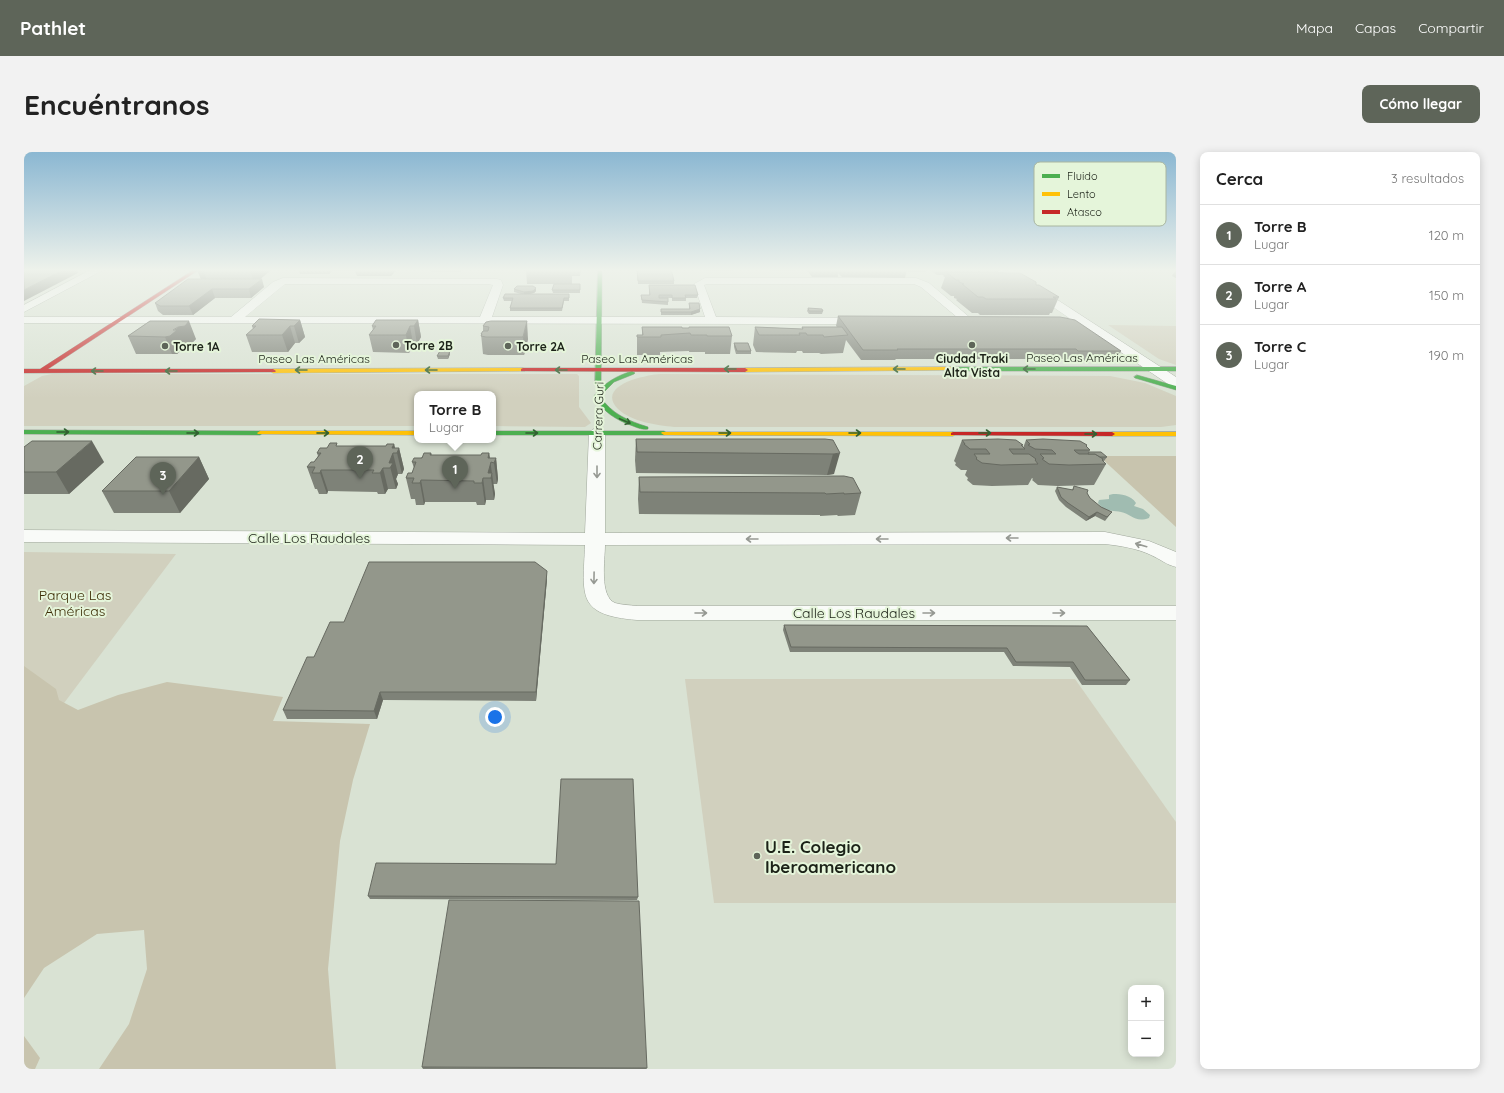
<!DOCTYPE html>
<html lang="es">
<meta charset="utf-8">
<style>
:root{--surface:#fff;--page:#f2f2f2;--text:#222;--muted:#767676;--line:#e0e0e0;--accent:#5e6559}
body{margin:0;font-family:Quicksand,sans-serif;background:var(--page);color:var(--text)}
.controls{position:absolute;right:12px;bottom:12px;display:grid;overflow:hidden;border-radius:8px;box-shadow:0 2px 10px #0003}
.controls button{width:36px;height:36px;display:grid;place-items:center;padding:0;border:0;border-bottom:1px solid var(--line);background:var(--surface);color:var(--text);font:20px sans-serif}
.you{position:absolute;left:471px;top:565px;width:14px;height:14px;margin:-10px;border:3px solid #fff;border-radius:50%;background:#1a73e8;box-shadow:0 0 0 6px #1a73e833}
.badge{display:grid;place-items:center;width:26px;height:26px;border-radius:50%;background:var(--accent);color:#fff;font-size:13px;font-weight:700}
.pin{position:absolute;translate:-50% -33px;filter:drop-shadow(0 1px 2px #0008)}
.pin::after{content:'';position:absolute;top:21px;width:14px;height:12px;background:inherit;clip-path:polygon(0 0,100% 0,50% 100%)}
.popup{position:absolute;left:390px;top:239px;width:82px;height:52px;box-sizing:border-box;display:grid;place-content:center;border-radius:8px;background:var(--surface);filter:drop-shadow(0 1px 3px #0005);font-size:13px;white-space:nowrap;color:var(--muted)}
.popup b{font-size:15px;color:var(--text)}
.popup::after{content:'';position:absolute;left:50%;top:100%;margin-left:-8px;border:8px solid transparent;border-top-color:var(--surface)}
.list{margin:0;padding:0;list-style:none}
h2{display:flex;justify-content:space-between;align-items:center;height:52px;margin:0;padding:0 16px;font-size:17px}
h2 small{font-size:13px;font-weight:400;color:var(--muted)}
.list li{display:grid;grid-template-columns:26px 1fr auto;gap:12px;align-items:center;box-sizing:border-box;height:60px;padding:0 16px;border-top:1px solid var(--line)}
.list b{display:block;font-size:15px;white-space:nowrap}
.list p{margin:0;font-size:13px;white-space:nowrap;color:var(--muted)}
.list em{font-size:13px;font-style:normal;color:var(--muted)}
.map{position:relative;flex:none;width:1152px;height:917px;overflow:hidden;border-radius:8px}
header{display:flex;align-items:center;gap:24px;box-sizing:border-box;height:56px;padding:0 20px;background:var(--accent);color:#fff}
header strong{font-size:19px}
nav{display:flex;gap:22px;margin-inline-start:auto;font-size:14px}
.intro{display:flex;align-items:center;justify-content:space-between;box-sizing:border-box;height:96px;padding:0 24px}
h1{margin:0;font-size:28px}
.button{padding:10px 18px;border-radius:8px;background:var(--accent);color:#fff;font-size:14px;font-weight:700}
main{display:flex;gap:24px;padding:0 24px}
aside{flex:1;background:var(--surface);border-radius:8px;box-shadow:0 2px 10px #0003}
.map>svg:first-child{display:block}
</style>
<header>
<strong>Pathlet</strong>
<nav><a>Mapa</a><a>Capas</a><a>Compartir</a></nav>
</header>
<div class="intro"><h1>Encuéntranos</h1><a class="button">Cómo llegar</a></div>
<main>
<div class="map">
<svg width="1152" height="917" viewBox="0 0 1152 917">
<rect width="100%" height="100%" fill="#d9e2d3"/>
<!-- green -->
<g fill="#d1d0be">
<polygon points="1084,173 1152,174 1152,213 1135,207"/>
<polygon points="28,222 553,222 555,224 555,255 567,271 561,275 469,274 469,242 393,242 393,274 0,274 0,234 18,224"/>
<path d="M636,222L1086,224L1121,231L1152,244V273L1137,275H650C632,273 608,270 594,257C571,233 622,223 636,222Z"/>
<polygon points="0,400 152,402 22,575 0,574"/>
<polygon points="661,527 1051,527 1152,670 1152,751 690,751"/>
</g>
<!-- forest -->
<g fill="#c8c4ae">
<polygon points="1075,304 1152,304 1152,375"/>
<polygon points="0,514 32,537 35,548 54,558 94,543 143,530 259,545 249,569 346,572 329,628 316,689 304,817 312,917 75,917 105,872 123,817 120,778 73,782 20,816 0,846"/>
<polygon points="0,884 16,906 11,917 0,917"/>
</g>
<!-- water -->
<path fill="#a0bcb1" d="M1089,342C1097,342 1107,343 1112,351L1110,354L1119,357L1126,363L1125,366C1111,371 1107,362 1097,360C1088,358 1080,360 1074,351L1075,348L1085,347V343Z"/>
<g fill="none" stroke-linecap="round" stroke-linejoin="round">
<defs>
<g id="street">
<polygon points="68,117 81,117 0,160 0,153"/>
<polygon points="974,117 986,117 1152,225 1152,235 1147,234 1055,172 1019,171 1017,169 1019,167 1045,166"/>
<path d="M259,126L473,127L477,128L479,133L468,165H681L670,132L681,126H892L905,131L950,169L948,171H940L897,135L890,132H683L680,133L692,165L843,166L847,167L849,169L847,171L843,172L0,171V165H207L249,130ZM261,132H464L469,133L456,165H221Z"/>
<path d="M573,276L578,278L581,281V381L1081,380L1125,389L1152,400V415C1143,413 1136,407 1127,403C1112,396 1097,394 1081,392L581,393C581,408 575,444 591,451C598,453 606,453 613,454H1152V468H613C552,463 559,444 561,393L0,390V378L561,381L565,281L568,278Z"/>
</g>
<g id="fast">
<polygon points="574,117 578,117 577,232 574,234 571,232"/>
<polygon points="1152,215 1152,219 927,219 924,217 927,215"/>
<path d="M608,219L611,221L610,222L590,230L576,244C587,262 605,269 624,275V277C619,278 614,276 609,274C592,268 579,260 570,244C580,231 592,224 608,219Z"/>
<polygon points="1113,223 1152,234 1152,238 1111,226 1110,225"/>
<polygon points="0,278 236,279 239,281 236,283 0,282"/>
<polygon points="469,279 640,279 643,281 640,283 469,283"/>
</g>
<g id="slow">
<polygon points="927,215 930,217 929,218 721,220 718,218 721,216"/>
<polygon points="499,216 501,217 501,219 249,221 246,219 249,217"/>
<polygon points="236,279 393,279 393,283 234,282 233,281"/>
<polygon points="638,280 929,280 932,282 929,284 640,283 637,281"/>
<polygon points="1152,280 1152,284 1088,284 1085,282 1088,280"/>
</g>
<g id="jam">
<polygon points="171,117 176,117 24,217 249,217 252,219 251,220 0,221 0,217 16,217"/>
<polygon points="499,216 721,216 724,218 721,220 497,219 497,217"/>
<polygon points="929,280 1088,280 1091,282 1088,284 927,283 927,281"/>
</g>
</defs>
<!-- street casing -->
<use href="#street" stroke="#a0a79c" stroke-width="1"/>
<!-- fast casing -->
<use href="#fast" stroke="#a0a79c" stroke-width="1"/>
<!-- slow casing -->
<use href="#slow" stroke="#a0a79c" stroke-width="1"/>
<!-- jam casing -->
<use href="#jam" stroke="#a0a79c" stroke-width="1"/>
<!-- street -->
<use href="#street" fill="#f9fbf8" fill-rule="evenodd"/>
<!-- fast -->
<use href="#fast" fill="#4caf50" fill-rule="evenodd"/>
<!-- slow -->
<use href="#slow" fill="#ffc107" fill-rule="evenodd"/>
<!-- jam -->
<use href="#jam" fill="#c62828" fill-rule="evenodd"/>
</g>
<!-- wall -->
<g fill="#7e8278">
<polygon points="173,117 263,117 245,117 246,119 236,127 240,135 227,146 191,146 169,163 139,163 134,159 131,151 177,127"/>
<polygon points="277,117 373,117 367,124 333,124 331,119 308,119 305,122 276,122 275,119"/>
<polygon points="407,117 438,117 437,120 408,120"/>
<polygon points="502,117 557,117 556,124 548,124 548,132 503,132"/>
<polygon points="613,117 650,129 650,132 614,132"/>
<rect x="682" y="117" width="25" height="2"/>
<polygon points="746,117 772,117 772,119 748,119"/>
<polygon points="782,117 903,117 903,118 902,120 885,120 883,118 881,126 818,125 814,121 814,125 788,125"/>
<polygon points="905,117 961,117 961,119 952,119 953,120 953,121 954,119 975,121 1012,133 1035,145 1028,161 1026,161 1025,163 956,163 954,161 948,161 932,148 933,147 930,146 930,144 927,144 917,136 921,125 919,124 920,123 913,123"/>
<polygon points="1152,117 1152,126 1148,124"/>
<polygon points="556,132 556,141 529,141 528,138"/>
<polygon points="625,133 674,143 673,146 662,146 662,149 648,149 648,146 635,146 644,150 644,153 618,151 617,143 625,143"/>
<polygon points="512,136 512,139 510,141 505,142 545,145 545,149 540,149 538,159 486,159 486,156 488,149 480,149 479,146 497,142 490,140 490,137"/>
<polygon points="665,151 676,157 676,160 667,163 637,163 637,157 665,157"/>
<polygon points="784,156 799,159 798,162 785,162 783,159"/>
<polygon points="814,164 1097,199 1092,209 1050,209 1048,207 872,207 871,208 837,208 822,188 819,201 797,202 795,201 779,201 778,199 773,199 772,201 732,200 729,193 731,175 778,177 778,175 813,175 812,174"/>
<polygon points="276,168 281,185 275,191 271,191 264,200 228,200 222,183 229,177 228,174"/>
<polygon points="394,168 397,185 393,192 389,192 385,201 349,200 345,183 349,178 348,174"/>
<polygon points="126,169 172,187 168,191 161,192 159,193 160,196 153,202 112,202 104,184"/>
<polygon points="462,170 504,187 500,203 464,203 459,202 457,182 459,179 459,174"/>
<polygon points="618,175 665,176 665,175 708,184 706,202 681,202 681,200 665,200 665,199 636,200 636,203 613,203 613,183 618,183"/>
<polygon points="710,191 727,199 727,202 712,202 710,195"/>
<polygon points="426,202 424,207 414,207 413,204"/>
<polygon points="612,287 809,288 810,322 803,323 612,321 611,308"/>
<polygon points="938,288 999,293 998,294 999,296 1002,288 1062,294 1066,298 1065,300 1083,305 1080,309 1079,309 1082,312 1070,333 1034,334 1014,333 1008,328 1009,327 1008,326 1004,333 968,334 949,333 943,328 944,326 941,323 943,318 937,318 931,313 932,311 930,309"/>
<polygon points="370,292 371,296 375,296 380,317 378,322 374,322 372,327 374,332 372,337 364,337 361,342 354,342 353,340 304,339 303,342 295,342 293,337 291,337 283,315 290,310 294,304 293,301 303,296 314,294 362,294"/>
<polygon points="0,295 80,310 45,342 0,342"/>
<polygon points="407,301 408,303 457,303 465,301 466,306 472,306 474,327 473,332 469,332 471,342 470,348 462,348 461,353 453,353 452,350 401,350 400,353 392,353 391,347 387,347 382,326 388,321 390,316 388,310"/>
<polygon points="175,305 185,327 156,361 90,361 78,339"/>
<polygon points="615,325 837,341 831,363 814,364 813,363 796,364 796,363 615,362 614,347"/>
<polygon points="1050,334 1063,341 1066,346 1077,355 1088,360 1081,369 1071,364 1062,369 1042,355 1035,348 1031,339 1033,335 1048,338"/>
<polygon points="523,427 512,549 359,548 353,567 263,567 259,558 290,505 320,470"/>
<polygon points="760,473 1063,474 1106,528 1102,533 1058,533 1046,515 989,514 980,500 766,500 759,478"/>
<polygon points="532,712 614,745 613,748 346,747 344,744"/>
<polygon points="398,915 623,916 622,917 399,917"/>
</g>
<!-- shaded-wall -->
<g fill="#676a61">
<polygon points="41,117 52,117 54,121 0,149 0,138"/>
<polygon points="173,117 179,117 183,129 178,130"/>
<polygon points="226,117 245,117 246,119 230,132"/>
<polygon points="306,117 307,117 308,119 305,122 304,119"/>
<polygon points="366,117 373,117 367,124"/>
<polygon points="238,127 240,135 227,146 225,137"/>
<polygon points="512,136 512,139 510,141 500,143 500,140"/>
<polygon points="188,137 191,146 169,163 165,154"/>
<polygon points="676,157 676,160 667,163 667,160"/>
<polygon points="276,168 281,185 275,191 270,174"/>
<polygon points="394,168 397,185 393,192 390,174"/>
<polygon points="165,169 172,187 168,191 161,192 159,193 160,196 153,202 148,202 141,185 154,175"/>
<polygon points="503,169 504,187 500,203 499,185"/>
<polygon points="266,174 271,191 264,200 258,183"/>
<polygon points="386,174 389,192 385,201 382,183"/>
<polygon points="426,199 426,202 424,207 424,204"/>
<polygon points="68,289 80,310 45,342 32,320"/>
<polygon points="370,292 372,301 369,301 374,322 372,327 374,332 372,337 365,311 368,296"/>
<polygon points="375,296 380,317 378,322 373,301"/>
<polygon points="465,301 471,342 470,348 467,326 467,327 464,321 464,306"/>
<polygon points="816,301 810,322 803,323 809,302"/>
<polygon points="175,305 185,327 156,361 145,339"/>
<polygon points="472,306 474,327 473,332 470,311"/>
<polygon points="359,316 364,337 361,342 356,321"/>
<polygon points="297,318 304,339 303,342 296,321"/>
<polygon points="459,326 462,348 461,353 458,331"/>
<polygon points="397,328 401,350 400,353 396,331"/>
<polygon points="1073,360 1071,364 1062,369 1065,365"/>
<polygon points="523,419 523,427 512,549 512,540"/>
<polygon points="356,540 359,548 353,567 350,559"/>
</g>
<!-- building -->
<g fill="#93978b" stroke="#676a61">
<polygon points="0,117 41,117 0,138"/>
<polygon points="277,117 306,117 304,119 275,119"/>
<polygon points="613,117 647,117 650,129 614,129"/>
<polygon points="910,117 950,117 953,120 935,120 933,119 921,119 921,120 913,120"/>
<polygon points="921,119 933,119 936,121 923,120"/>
<polygon points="954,119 973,119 975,121 956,121"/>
<polygon points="922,120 996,121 1012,130 1012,133 1015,133 1035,145 1029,145 1032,147 962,147 959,145 954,145 938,132 940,132 935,130 935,128 932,128"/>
<polygon points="164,127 238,127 225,137 188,137 165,154 136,154 131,151"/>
<polygon points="530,132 556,132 556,138 528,138"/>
<polygon points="625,133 671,133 674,143 661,143 662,146 648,146 648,143 635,143 635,146 644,146 644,150 618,148 617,143 626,143"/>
<polygon points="493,134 509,134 512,136 509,139 500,140 490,137"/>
<polygon points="481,142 545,142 545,146 540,146 538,156 486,156 489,146 479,146"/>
<polygon points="665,151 675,151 676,157 667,160 637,160 637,157 666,157"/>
<polygon points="784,156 798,157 799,159 785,159"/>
<polygon points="814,164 1036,165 1051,168 1097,199 1054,199 1052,197 873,197 874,198 839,198"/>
<polygon points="235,167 276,168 270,174 266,174 258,183 222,183 232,174 228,174"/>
<polygon points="352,168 394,168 390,174 386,174 382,183 345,183 352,174 348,174"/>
<polygon points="126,169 165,169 161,174 154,175 149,178 153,178 146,184 141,185 104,184"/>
<polygon points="467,169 503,169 499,185 462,185 457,184 458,182 457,182 459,179 464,179 465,175 459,174 462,170"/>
<polygon points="618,175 658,175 658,176 665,176 665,175 705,175 708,184 683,184 683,183 667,183 666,181 637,183 637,185 613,185 613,183 619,183"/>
<polygon points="731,175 779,177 778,175 818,175 824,183 800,185 799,183 783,183 782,181 775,181 776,183 735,183"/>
<polygon points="710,191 724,191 727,199 713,199"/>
<polygon points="416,199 426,199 424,204 413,204"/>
<polygon points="612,287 801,287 809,288 816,301 809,302 613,300"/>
<polygon points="974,287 992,288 999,293 997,293 1001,297 985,297 989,302 1005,302 1012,307 1011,308 1014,312 977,313 958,311 952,307 953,306 950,302 966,302 962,297 946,297 940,292 941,292 938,288"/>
<polygon points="1019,287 1056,289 1063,293 1062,294 1066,298 1050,298 1052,300 1055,302 1071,302 1079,307 1078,308 1082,312 1045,313 1025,312 1018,307 1020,306 1016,302 1032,302 1028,298 1011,297 1004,293 1006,292 1002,288"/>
<polygon points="8,289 68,289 32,320 0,320 0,295"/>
<polygon points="306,291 313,291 312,294 362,294 363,292 370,292 368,296 375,296 373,301 369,301 365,311 369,311 366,316 359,316 356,321 348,321 350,318 297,318 296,321 288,321 291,315 283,315 287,310 290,310 297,301 293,301 296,296 303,296"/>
<polygon points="1065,300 1077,300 1083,305 1076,305 1071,302 1064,302"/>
<polygon points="400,301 407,301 406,303 457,303 458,301 465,301 464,306 472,306 470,311 467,310 464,321 468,321 467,326 459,326 458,331 450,331 450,329 397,328 396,331 388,331 390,326 382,326 384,321 388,321 392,310 388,310 390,306 398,306"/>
<polygon points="112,305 175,305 145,339 78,339"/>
<polygon points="820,324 829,326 837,341 820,342 820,341 802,342 801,341 616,340 615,325"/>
<polygon points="1050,334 1064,338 1063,341 1066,346 1077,355 1088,360 1083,365 1073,360 1065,365 1044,351 1037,345 1033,335 1049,338"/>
<polygon points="345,410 511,410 523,419 512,540 356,540 350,559 259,558 283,505 290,505 306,470 320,470"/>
<polygon points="760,473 1063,474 1106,528 1061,528 1049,510 992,510 983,496 767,495"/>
<polygon points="537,627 609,627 614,745 344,744 352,711 532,712"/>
<polygon points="425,748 615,749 623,916 398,915"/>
</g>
<!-- one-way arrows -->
<defs><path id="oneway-shaft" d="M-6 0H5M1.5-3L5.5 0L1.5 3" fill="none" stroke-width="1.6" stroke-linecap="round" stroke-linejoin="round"/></defs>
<g stroke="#326131">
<use href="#oneway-shaft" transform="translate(706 217) rotate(180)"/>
<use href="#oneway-shaft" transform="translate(875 217) rotate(180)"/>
<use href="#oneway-shaft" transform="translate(1005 217) rotate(180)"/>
<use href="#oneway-shaft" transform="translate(277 218) rotate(180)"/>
<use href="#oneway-shaft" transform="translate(407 218) rotate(180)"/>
<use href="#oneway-shaft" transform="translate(537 218) rotate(180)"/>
<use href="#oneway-shaft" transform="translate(73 219) rotate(180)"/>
<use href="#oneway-shaft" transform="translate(147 219) rotate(180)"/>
<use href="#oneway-shaft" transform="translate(601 269) rotate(23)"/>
<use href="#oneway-shaft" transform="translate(39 280)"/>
<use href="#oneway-shaft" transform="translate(169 281)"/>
<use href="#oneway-shaft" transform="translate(299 281)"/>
<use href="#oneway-shaft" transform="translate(508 281)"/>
<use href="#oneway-shaft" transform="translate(701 281)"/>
<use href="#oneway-shaft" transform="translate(831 281)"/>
<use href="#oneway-shaft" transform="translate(961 281)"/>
<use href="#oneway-shaft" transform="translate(1067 282)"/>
</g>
<g stroke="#969993">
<use href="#oneway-shaft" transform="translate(573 320) rotate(90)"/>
<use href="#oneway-shaft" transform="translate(988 386) rotate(180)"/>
<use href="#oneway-shaft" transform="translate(728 387) rotate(180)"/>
<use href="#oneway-shaft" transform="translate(858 387) rotate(180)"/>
<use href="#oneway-shaft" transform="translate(1117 393) rotate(-164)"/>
<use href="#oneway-shaft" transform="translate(570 426) rotate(91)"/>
<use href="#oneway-shaft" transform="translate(677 461)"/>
<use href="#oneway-shaft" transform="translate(905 461)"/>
<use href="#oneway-shaft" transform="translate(1035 461)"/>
</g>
<!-- sky -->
<linearGradient id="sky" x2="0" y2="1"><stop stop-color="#8bb7d2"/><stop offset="0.48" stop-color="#eef2eb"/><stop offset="1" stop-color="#eef2eb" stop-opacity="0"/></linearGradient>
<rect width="1152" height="246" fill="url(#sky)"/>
<!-- markers -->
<g fill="#5e6559" stroke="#e5f5da" stroke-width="1.5">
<circle cx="372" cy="193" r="4"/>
<circle cx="948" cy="193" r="4"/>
<circle cx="141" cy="194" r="4"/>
<circle cx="484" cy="194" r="4"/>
<circle cx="733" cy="704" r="4"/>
</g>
<g text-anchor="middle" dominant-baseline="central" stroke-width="4" stroke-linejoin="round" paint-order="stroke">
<!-- far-poi labels -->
<g font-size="12" font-weight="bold" fill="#1c2218" stroke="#e5f5da" text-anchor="start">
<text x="380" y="193">Torre 2B</text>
<text x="149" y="194">Torre 1A</text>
<text x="492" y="194">Torre 2A</text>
<text x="948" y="206" text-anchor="middle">Ciudad Traki<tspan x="948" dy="14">Alta Vista</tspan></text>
</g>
<!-- far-street labels -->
<g font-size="12" fill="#1c2218" stroke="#e5f5da">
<text x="1058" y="205">Paseo Las Américas</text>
<text x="290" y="206">Paseo Las Américas</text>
<text x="613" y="206">Paseo Las Américas</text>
<text transform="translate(574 264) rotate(-88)">Carrera Guri</text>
</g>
<!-- street labels -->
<g font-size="14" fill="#1c2218" stroke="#e5f5da">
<text x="285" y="386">Calle Los Raudales</text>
<text x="830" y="461">Calle Los Raudales</text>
</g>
<!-- park labels -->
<g font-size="14" fill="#3d2d06" stroke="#e5f5da">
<text x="51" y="443">Parque Las<tspan x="51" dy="16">Américas</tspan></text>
</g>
<!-- near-poi labels -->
<g font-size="17" font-weight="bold" fill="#1c2218" stroke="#e5f5da" text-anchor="start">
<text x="741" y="694">U.E. Colegio<tspan x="741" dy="20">Iberoamericano</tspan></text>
</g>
</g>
<!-- legend -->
<rect x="1010" y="10" width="132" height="64" rx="6" fill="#e5f5da" stroke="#a9b6a0" stroke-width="1"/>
<rect x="1018" y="22" width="18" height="4" fill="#4caf50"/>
<rect x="1018" y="40" width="18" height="4" fill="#ffc107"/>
<rect x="1018" y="58" width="18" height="4" fill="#c62828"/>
<g font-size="11" fill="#1c2218">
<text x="1043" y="28">Fluido</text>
<text x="1043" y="46">Lento</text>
<text x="1043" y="64">Atasco</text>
</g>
</svg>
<div class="controls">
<button>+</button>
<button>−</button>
</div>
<div class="you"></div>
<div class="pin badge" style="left:431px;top:337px">1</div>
<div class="popup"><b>Torre B</b>Lugar</div>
<div class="pin badge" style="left:336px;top:327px">2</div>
<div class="pin badge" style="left:139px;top:343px">3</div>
</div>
<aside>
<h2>Cerca<small>3 resultados</small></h2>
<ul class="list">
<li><span class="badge">1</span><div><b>Torre B</b><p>Lugar</p></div><em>120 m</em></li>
<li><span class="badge">2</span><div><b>Torre A</b><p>Lugar</p></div><em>150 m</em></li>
<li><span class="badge">3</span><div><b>Torre C</b><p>Lugar</p></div><em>190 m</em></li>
</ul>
</aside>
</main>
